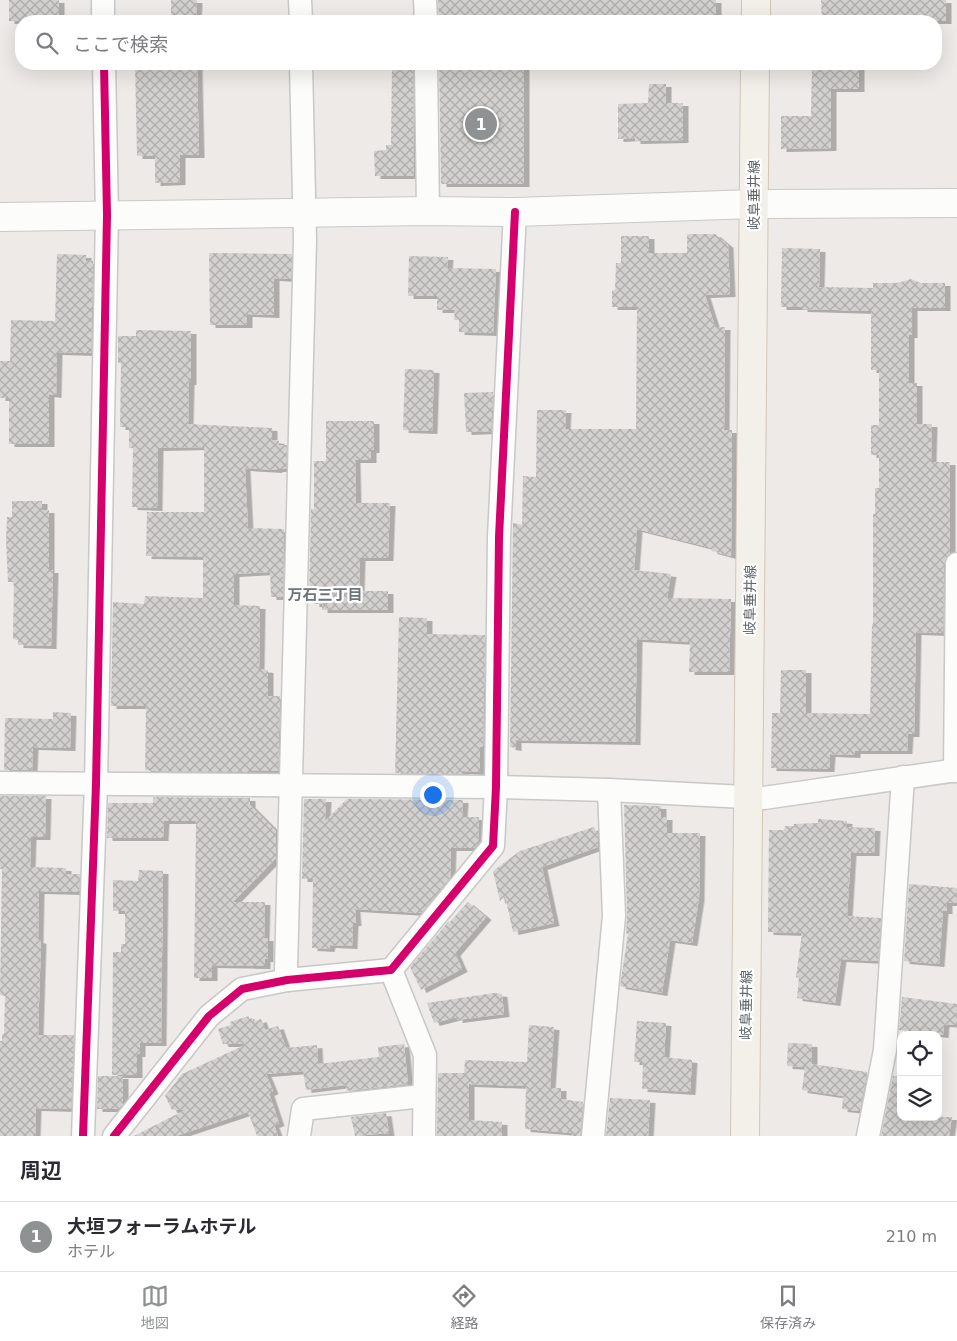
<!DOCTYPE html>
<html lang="ja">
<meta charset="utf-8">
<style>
:root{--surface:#fff;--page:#f7f7f7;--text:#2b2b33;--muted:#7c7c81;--line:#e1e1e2;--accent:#8f9292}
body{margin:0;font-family:"DejaVu Sans","Noto Sans JP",sans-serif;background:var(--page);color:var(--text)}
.controls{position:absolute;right:15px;bottom:15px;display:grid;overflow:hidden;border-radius:10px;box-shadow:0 5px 20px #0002}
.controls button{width:45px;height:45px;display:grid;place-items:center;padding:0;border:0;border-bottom:1px solid var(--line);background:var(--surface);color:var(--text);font:25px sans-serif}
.you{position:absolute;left:432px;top:794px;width:18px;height:18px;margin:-12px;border:4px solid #fff;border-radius:50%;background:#1a73e8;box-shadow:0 0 0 8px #1a73e833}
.badge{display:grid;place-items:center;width:32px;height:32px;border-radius:50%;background:var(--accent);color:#fff;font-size:16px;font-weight:700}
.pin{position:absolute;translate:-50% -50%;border:2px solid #fff;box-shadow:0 1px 5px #0006}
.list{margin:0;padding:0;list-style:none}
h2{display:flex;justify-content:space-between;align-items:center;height:65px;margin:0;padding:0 20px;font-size:21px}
h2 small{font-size:16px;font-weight:400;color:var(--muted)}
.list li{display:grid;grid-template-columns:32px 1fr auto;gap:15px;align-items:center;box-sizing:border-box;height:70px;padding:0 20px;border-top:1px solid var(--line)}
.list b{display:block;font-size:19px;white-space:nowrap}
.list p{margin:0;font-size:16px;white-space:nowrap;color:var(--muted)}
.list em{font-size:16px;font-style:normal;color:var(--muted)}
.icon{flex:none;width:28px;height:28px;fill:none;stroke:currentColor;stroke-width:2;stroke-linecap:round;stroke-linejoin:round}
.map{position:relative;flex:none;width:957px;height:1136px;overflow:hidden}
.search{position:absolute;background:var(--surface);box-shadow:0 5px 20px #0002;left:15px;right:15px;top:15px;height:55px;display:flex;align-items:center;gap:12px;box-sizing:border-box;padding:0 18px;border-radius:20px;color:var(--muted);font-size:19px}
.sheet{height:135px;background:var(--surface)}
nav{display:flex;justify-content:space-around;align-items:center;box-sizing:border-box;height:70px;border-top:1px solid var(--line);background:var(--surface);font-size:14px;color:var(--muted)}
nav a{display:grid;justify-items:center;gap:2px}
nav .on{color:var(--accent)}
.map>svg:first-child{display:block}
</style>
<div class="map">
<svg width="957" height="1136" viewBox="0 0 957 1136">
<defs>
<pattern id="building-cross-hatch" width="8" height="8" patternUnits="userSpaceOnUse" patternTransform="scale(1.25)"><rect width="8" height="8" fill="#d3d1d0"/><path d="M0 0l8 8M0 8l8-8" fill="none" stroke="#aeadac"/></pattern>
<filter id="shadow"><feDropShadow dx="5.5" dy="3" stdDeviation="0" flood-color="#0004"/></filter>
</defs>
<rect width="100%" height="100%" fill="#edeae7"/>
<!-- building -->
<g fill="url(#building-cross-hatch)" filter="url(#shadow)">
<rect x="9" y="0" width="50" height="21"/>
<polygon points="171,0 197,0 196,21 171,21"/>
<polygon points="438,0 716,0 716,21 439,21"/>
<polygon points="821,0 946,0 946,21 822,21"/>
<polygon points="135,64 197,64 199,155 180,155 180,182 155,183 155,156 137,156"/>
<polygon points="392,64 413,64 414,176 375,176 374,151 386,150 386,145 391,145"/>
<polygon points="439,64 524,64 524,184 441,184"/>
<polygon points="812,64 859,64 859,89 831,89 831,148 781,149 781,116 811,116"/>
<polygon points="649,84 666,84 666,103 683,103 683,140 635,141 635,138 618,139 618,104 648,103"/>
<polygon points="687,234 715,234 728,245 730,294 705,295 715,327 725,327 724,430 732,430 731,556 712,551 712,548 637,529 634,570 671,574 667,598 731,599 729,672 689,672 690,642 637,639 635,742 516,740 516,748 510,747 513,523 522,525 523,476 536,477 537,410 566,410 565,429 636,429 637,307 612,307 612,290 615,290 616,263 621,263 621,236 649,236 649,253 687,253"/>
<polygon points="782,248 820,249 819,287 873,288 873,283 897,283 911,279 921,283 945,283 945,308 912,308 912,335 909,335 909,383 917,383 917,424 932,424 931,462 950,462 950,553 946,558 944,564 943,633 916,632 914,734 908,734 907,751 855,751 855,755 830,754 829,769 771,768 772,713 780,713 781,670 806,670 806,713 870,714 872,624 873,624 873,514 875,514 875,488 879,488 879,455 871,455 871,425 879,425 879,370 871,370 871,311 802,309 802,307 781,307"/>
<polygon points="209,253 292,254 291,279 274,278 274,315 247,314 247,325 210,325"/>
<polygon points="57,254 86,255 86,261 93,261 91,353 57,352 56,395 49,394 49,444 9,444 9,398 0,398 0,361 10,361 11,320 55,321"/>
<polygon points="409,256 448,257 447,268 496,269 493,333 459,332 459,320 454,320 455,310 437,310 437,296 408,296"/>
<polygon points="136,330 191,331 191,382 189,382 188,424 272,428 272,440 279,441 279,445 287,445 286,469 277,469 277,470 245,468 248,528 284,529 283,597 271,597 270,572 234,574 234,605 260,606 259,669 268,670 268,696 280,696 278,771 250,770 250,772 154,771 145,770 146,706 111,706 113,602 144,604 145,596 203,598 203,557 146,556 147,512 204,512 204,447 158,448 157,508 132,507 133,448 129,448 129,427 120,427 121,363 118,363 118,336 136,336"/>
<polygon points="405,369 434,370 432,431 403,430"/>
<polygon points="493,392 491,431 466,432 464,393"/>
<polygon points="326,421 374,421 374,450 371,450 371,460 355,460 356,503 390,503 388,558 360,558 359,591 388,591 388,610 322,610 322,604 314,604 314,596 309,596 311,509 314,509 314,461 326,461"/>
<polygon points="12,501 42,501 42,510 49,510 49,570 53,570 51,646 18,645 18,640 13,639 14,582 8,582 6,540 7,517 12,517"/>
<polygon points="399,617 427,618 427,634 485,635 483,747 480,747 480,772 463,771 463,774 395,773"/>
<polygon points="53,712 71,713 70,748 33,747 32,770 4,770 5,718 53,719"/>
<polygon points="0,796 46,796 45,837 31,837 30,867 66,868 66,874 80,874 79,892 39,891 38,940 41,941 38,1035 74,1035 71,1109 36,1108 35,1136 0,1136 0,1041 2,1041 2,1034 4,1034 5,996 0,995 2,869 0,869"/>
<polygon points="153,797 250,798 250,805 276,831 276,858 233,902 265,902 264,938 268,938 268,959 265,959 265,966 212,965 212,978 194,978 196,821 164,821 163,838 107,838 108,803 153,803"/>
<polygon points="304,799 326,799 325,821 347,799 463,800 462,817 479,817 478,843 474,848 451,848 450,878 421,913 355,909 356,923 353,923 352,946 330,945 329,949 312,948 313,879 302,879"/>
<polygon points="624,805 661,806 661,817 667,817 667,833 700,833 699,898 692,943 670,940 662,993 620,986 628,934 626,933 627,915"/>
<polygon points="818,819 847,821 846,827 875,828 874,853 851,853 847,916 881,918 878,961 841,959 835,1003 797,998 799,978 796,977 802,933 768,932 769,830 784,830 785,826 794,826 794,824 818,823"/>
<polygon points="594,827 598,836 598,847 542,867 554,923 513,932 505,896 500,901 493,871 520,851"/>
<polygon points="139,870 163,871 161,1043 140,1043 140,1054 137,1054 137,1075 112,1075 113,952 121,952 121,944 125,944 125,911 113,911 113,880 138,881"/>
<polygon points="909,884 957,888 957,903 947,903 947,911 943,911 939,964 904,961"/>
<polygon points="468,902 486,917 455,953 462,969 421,990 410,967 449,921 448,924"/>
<polygon points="494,993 502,994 504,1014 457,1020 457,1017 434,1023 427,1003"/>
<polygon points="902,997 957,1004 957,1025 944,1024 943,1035 899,1030"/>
<polygon points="249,1016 249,1019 252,1018 253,1022 261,1019 265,1030 278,1026 286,1048 317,1045 318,1064 379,1057 378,1047 404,1044 408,1084 347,1091 346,1085 306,1090 303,1071 266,1074 273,1091 269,1093 279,1123 274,1125 278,1136 257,1136 248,1112 176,1136 134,1136 185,1110 172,1110 165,1096 182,1074 247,1044 223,1044 218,1029 231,1025 230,1022"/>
<polygon points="637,1021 666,1023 664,1057 692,1060 690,1092 642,1089 643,1062 634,1062"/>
<polygon points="529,1025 554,1027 550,1088 561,1088 561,1099 583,1102 580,1136 572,1136 573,1133 525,1129 526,1086 469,1084 469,1120 502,1122 502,1136 437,1136 438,1073 464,1073 465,1060 527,1062"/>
<polygon points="788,1043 812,1044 812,1064 867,1072 860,1111 842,1109 843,1096 802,1090 805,1067 787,1066"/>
<polygon points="98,1076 123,1076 123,1104 118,1109 97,1109"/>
<polygon points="893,1076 901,1077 901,1117 952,1117 949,1136 881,1136"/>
<polygon points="610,1098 650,1100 648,1136 606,1136"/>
<polygon points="386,1113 389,1133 355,1136 351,1117"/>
</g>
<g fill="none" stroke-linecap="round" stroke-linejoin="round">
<defs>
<g id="street">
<polyline points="103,0 103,21"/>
<polyline points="300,0 301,21"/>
<polyline points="425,0 426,21"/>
<polyline points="426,64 428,211"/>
<polyline points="955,771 957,564"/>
<polyline points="0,783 496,787 609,790 764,798 957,770"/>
<polyline points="391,970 425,1055 424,1136"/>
<polyline points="287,980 286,970 305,241 301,64"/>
<polyline points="83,1136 96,784 107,215 104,64"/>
<polyline points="114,1136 209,1016 242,989 287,980 391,970 493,846 496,787 499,537 515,212"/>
<polyline points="299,1136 303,1109 423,1096"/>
<polyline points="593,1136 614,916 609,790"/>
<polyline points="868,1136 885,1050 903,777"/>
</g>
<polyline id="secondary" points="0,217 428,211 515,212 755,204 957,203"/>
<g id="primary">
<polyline points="756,21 756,0"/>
<polyline points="745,1136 755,64"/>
</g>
</defs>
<!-- street casing -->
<use href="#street" stroke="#c9c8c8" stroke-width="25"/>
<!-- secondary casing -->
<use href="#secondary" stroke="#c9c9c9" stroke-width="30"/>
<!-- primary casing -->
<use href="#primary" stroke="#d4c5b6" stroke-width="30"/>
<!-- street -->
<use href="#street" stroke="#fcfcfb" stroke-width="22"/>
<!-- secondary -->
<use href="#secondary" stroke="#fcfcfb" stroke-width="28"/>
<!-- primary -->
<use href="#primary" stroke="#f3efe9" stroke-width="28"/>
<defs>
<g id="cycleway">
<polyline points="83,1136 96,784 107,215 104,64"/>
<polyline points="114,1136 209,1016 242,989 287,980 391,970 493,846 496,787 499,537 515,212"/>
</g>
</defs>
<!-- cycleway casing -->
<use href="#cycleway" stroke="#fff" stroke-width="11"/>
<!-- cycleway -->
<use href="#cycleway" stroke="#d6006c" stroke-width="8"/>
</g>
<g text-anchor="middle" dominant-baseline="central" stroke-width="4.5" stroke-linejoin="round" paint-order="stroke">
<!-- street labels -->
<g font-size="14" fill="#5d6265" stroke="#fff">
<text transform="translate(754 195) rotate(-90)">岐阜垂井線</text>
<text transform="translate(750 600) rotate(-89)">岐阜垂井線</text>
<text transform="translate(746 1005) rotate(-89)">岐阜垂井線</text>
</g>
<!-- neighbourhood labels -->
<g font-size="15" font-weight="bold" fill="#6e7577" stroke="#fff">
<text x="325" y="595">万石三丁目</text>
</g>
</g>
</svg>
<div class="controls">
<button><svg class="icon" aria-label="locate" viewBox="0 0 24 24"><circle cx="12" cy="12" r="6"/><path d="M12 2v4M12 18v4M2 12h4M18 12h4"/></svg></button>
<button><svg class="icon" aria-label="layers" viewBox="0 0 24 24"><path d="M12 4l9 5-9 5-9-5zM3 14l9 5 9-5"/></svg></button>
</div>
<div class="you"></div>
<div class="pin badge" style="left:481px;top:124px">1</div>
<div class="search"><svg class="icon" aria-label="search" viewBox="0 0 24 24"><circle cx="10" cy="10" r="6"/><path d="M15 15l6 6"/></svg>ここで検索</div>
</div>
<section class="sheet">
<h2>周辺<small></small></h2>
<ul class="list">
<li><span class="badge">1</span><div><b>大垣フォーラムホテル</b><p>ホテル</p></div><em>210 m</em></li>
</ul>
</section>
<nav>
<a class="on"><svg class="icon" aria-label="map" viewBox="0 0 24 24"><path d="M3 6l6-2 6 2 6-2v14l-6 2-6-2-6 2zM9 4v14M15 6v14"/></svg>地図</a>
<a><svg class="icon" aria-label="directions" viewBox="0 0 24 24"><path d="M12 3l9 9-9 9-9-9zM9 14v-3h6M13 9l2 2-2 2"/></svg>経路</a>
<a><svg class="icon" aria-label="saved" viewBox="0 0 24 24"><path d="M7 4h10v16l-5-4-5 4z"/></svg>保存済み</a>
</nav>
